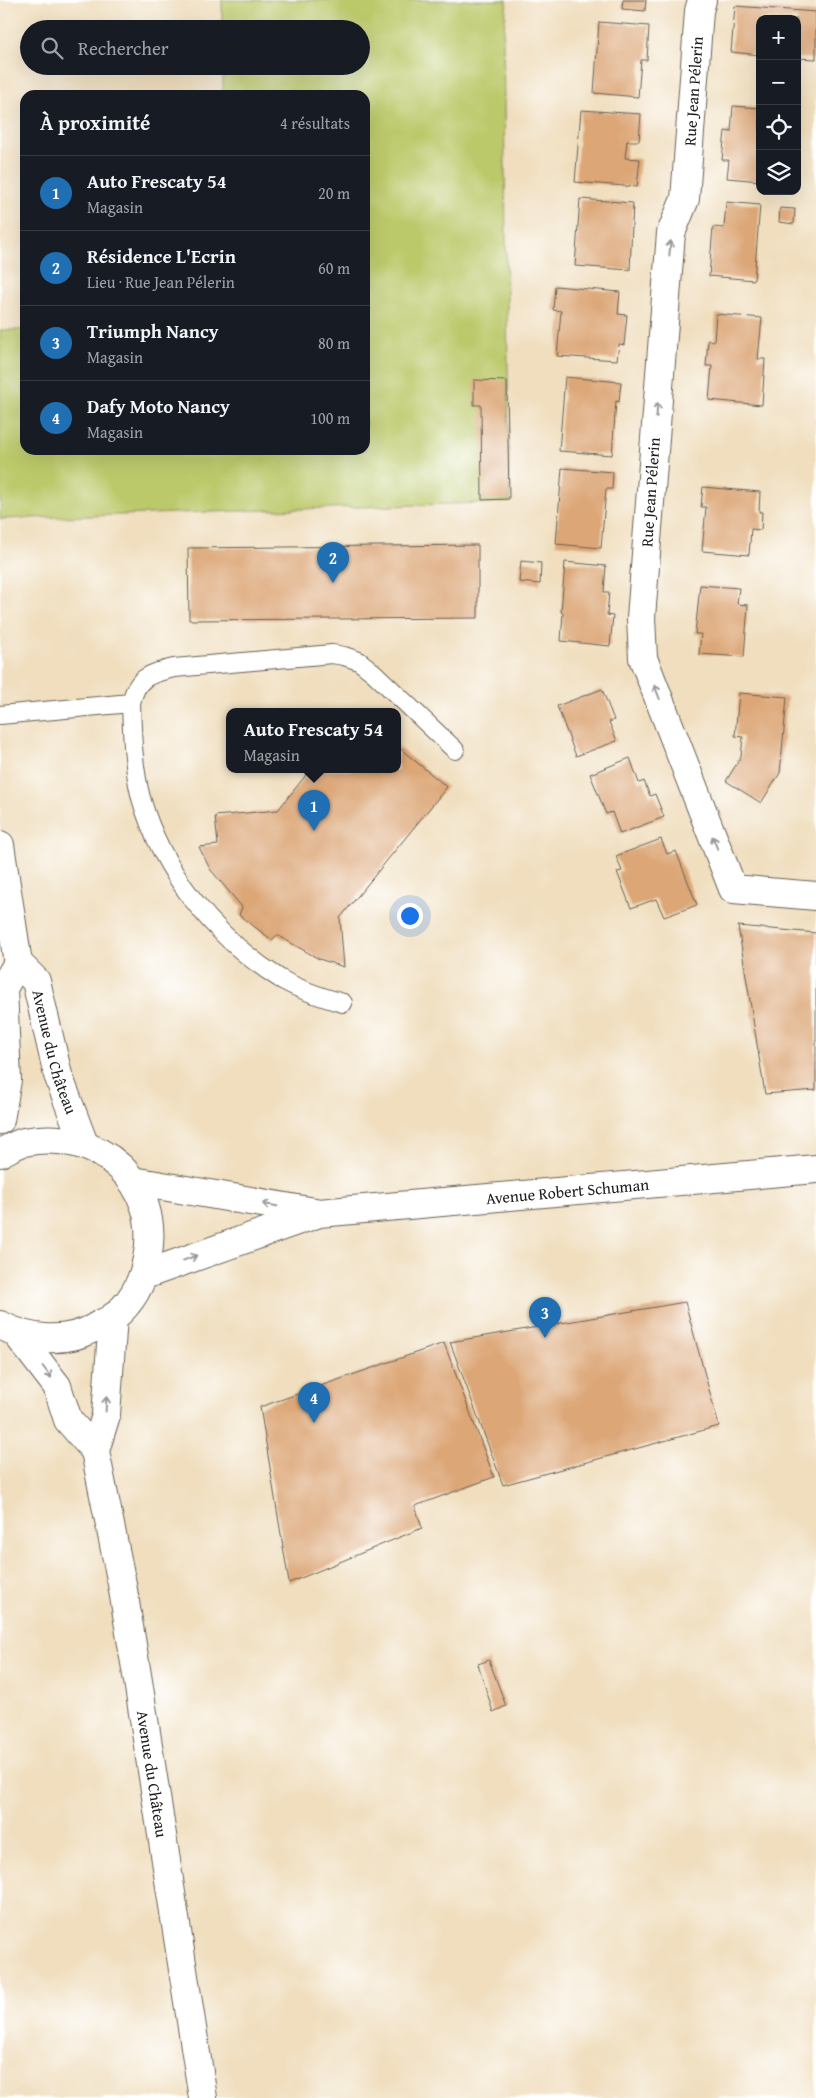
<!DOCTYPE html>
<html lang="fr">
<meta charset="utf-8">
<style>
:root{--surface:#171b24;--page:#242831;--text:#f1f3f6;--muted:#9ea1a6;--line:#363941;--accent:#1f6fb2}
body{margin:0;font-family:"Gentium Book Plus",serif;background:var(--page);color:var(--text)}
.controls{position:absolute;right:15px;top:15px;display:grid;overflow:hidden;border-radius:10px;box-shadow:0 5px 20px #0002}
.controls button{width:45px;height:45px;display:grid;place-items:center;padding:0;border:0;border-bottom:1px solid var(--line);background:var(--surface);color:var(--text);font:25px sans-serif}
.you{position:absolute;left:409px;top:915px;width:18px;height:18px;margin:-12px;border:4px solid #fff;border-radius:50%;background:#1a73e8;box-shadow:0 0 0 8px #1a73e833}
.badge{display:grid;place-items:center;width:32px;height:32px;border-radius:50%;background:var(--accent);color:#fff;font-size:16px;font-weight:700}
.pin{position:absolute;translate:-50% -41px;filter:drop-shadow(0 1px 2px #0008)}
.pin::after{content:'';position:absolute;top:26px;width:18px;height:15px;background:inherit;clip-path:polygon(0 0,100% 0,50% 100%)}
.popup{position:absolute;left:226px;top:708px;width:175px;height:65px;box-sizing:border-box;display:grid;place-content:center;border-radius:10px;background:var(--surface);filter:drop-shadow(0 1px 4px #0005);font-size:16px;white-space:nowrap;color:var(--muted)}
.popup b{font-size:19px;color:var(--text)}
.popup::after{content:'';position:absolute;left:50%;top:100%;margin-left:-10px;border:10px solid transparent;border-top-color:var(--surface)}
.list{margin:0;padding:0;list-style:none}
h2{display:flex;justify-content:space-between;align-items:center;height:65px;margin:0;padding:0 20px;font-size:21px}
h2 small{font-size:16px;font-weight:400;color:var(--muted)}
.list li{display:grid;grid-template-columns:32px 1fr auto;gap:15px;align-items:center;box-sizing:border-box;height:75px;padding:0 20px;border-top:1px solid var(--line)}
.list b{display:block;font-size:19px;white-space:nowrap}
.list p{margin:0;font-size:16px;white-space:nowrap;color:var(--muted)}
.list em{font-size:16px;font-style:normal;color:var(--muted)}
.icon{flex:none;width:28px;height:28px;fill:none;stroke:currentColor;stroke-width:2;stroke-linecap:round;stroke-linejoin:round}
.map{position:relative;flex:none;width:816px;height:2098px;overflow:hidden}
.search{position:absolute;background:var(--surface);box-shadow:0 5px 20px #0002;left:20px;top:20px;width:350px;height:55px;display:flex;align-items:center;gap:12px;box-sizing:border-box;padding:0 18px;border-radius:28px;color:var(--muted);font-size:19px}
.panel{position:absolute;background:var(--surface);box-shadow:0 5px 20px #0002;left:20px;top:90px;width:350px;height:365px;border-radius:15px}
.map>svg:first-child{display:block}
</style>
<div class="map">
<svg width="816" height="2098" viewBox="0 0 816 2098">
<rect width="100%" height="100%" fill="#fff"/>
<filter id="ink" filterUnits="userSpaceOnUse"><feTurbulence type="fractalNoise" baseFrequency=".02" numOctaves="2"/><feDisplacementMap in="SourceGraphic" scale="10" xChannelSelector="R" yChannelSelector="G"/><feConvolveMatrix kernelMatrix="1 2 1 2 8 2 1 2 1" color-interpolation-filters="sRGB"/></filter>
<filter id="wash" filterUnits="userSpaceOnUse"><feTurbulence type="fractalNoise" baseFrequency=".0096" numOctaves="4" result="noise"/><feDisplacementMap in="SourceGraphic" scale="20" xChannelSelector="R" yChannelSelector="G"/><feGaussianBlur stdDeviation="1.12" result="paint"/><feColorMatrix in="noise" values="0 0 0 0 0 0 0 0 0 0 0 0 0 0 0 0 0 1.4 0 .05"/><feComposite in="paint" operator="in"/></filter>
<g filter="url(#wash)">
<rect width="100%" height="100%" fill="#f0debe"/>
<!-- green -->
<polygon fill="#bcc96b" stroke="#6c7244" points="222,0 507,0 503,39 510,502 0,519 0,330 25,330 25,450 365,450 365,95 223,95 223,66 361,66 361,29 222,29"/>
<g id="blocks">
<!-- building -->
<g fill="#dca676">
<polygon points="623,0 646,0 645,11 622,9"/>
<polygon points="735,6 816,12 816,59 797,58 797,19 760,19 760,55 731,52"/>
<polygon points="599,22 649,26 647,60 641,60 638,97 594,93"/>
<polygon points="733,106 760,108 760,181 727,178 729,160 722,160 725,131 731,132"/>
<polygon points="581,110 641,114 639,141 627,141 625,158 640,159 637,187 575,182"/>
<polygon points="580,199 633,203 630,270 575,266"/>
<polygon points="726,202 760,205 754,280 709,276 713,227 724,228"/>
<polygon points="780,208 795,209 794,224 779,222"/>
<polygon points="555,286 620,292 618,314 627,315 624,345 619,344 617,360 557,356 561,311 553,310"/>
<polygon points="716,314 762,318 758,359 765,359 762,405 709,400 712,366 706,366 708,340 714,341"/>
<polygon points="565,377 621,382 619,402 616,401 612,455 559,451"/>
<polygon points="474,380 507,381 509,499 482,500 481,405 474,405"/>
<polygon points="562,468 613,472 612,489 606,489 601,548 556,544"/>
<polygon points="703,487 760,492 759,512 762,512 761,530 751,529 749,555 702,551 706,507 701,507"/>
<polygon points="478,545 478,618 189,620 188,548"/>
<polygon points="521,561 541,563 540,584 519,582"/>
<polygon points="565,562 606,566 604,592 609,592 607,615 613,616 610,646 561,641 563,613 561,612"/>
<polygon points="700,585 739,588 737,604 748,605 744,657 699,654 701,634 695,634"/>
<polygon points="602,689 614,720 609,722 617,741 576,756 557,706"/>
<polygon points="739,693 787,697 780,773 761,803 726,781 741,757 743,737 735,736"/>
<polygon points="398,747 447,787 340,918 344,967 319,959 277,935 272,940 239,915 242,907 210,869 199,847 218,845 215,816 278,810 310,770 398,770"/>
<polygon points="630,758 639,783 644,781 650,796 655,794 664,817 620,834 612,812 606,814 590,774"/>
<polygon points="661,839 667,854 676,851 697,905 664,917 656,899 631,908 617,872 622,871 616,856"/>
<polygon points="738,926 816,933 816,1090 765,1094"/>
<polygon points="685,1302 719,1426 503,1485 450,1342"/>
<polygon points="444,1343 494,1477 415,1506 422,1528 289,1583 260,1407"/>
<polygon points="489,1660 506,1706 493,1712 478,1664"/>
</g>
</g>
</g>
<g filter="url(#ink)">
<use href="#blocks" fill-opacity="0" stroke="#666055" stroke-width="1"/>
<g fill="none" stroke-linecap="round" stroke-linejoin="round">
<defs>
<g id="lane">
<path d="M131,703C137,676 150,674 174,668L332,654L344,656L359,661L374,673L455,750"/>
<path d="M0,715L131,703C132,734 133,767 141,798C162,872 214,937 279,978C299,990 321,997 343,1003"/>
</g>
<polyline id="street" points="702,0 699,11 685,199 671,233 641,618 643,658 733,889 816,896"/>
<g id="secondary">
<path id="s1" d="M0,845L18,963L36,981L58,1075L84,1144"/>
<polyline points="0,1120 7,1080 3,988 18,963"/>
<path d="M0,1153C8,1149 16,1144 24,1142C98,1127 163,1183 147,1259C143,1281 132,1302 114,1317C108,1321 100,1324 94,1328C64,1344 29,1340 0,1325"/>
<polyline points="133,1181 315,1212"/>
<path id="s2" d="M144,1275L319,1213L816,1169"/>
<path id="s3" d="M113,1317L106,1415L95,1451L122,1584L138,1681L203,2098"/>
<polyline points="17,1334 57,1386 68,1420 95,1451"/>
</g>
</defs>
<!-- lane casing -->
<use href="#lane" stroke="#666055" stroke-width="20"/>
<!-- street casing -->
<use href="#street" stroke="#666055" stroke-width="30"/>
<!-- secondary casing -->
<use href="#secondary" stroke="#666055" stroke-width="30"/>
<!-- lane -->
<use href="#lane" stroke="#fff" stroke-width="18"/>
<!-- street -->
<use href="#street" stroke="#fff" stroke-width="28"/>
<!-- secondary -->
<use href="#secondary" stroke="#fff" stroke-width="28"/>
</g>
<!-- one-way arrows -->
<defs><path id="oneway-shaft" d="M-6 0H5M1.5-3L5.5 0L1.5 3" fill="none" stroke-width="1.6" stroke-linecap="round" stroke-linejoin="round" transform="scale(1.25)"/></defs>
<g stroke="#999">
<use href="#oneway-shaft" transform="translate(670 248) rotate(-85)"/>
<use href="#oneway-shaft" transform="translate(657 410) rotate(-85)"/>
<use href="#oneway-shaft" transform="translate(657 692) rotate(-111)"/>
<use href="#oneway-shaft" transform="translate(715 843) rotate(-112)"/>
<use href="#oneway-shaft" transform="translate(270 1205) rotate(-170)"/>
<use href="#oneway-shaft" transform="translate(190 1258) rotate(-21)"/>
<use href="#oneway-shaft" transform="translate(47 1372) rotate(53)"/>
<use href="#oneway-shaft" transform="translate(106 1404) rotate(-87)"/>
</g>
</g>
<g text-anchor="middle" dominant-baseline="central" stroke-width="5" stroke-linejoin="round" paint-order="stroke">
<!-- street labels -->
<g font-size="16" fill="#1c1c1c" stroke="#fff">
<text transform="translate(693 91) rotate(-86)">Rue Jean Pélerin</text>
<text transform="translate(650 492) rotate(-86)">Rue Jean Pélerin</text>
<text stroke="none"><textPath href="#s1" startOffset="218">Avenue du Château</textPath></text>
<text stroke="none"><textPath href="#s2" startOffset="435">Avenue Robert Schuman</textPath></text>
<text stroke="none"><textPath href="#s3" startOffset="464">Avenue du Château</textPath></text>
</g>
</g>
</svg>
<div class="controls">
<button>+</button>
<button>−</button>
<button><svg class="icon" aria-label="locate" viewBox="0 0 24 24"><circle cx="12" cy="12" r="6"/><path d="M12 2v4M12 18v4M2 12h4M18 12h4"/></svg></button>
<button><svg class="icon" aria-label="layers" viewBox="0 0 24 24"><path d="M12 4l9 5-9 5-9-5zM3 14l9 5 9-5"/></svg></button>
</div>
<div class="you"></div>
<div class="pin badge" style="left:314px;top:831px">1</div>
<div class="popup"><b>Auto Frescaty 54</b>Magasin</div>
<div class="pin badge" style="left:333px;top:583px">2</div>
<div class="pin badge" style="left:545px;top:1338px">3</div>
<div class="pin badge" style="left:314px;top:1423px">4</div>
<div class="search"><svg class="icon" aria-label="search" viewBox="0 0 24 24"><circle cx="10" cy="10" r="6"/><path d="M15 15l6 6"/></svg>Rechercher</div>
<section class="panel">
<h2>À proximité<small>4 résultats</small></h2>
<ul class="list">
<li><span class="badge">1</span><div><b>Auto Frescaty 54</b><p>Magasin</p></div><em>20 m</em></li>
<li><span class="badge">2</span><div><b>Résidence L'Ecrin</b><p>Lieu · Rue Jean Pélerin</p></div><em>60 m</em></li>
<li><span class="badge">3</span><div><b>Triumph Nancy</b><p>Magasin</p></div><em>80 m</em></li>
<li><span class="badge">4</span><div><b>Dafy Moto Nancy</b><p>Magasin</p></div><em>100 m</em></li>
</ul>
</section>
</div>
